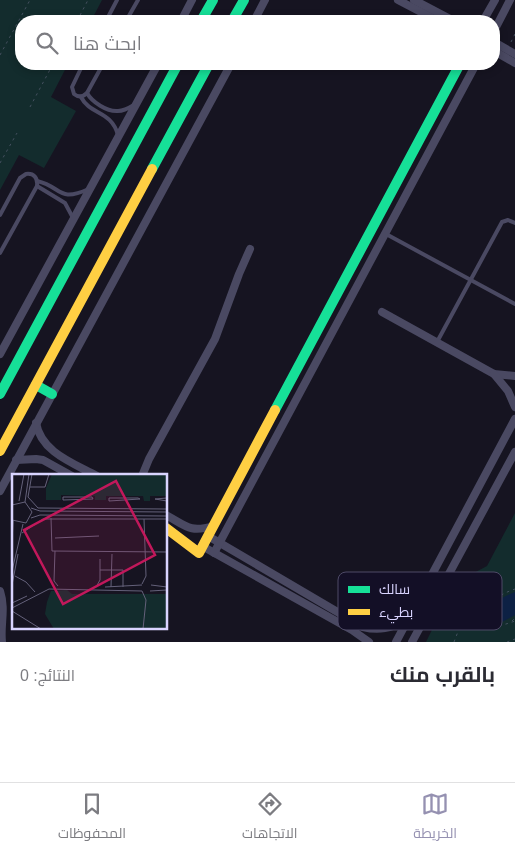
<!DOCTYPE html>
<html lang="ar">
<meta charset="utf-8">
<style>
:root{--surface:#fff;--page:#f2f2f3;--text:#2b2b33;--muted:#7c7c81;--line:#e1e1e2;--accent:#9591b1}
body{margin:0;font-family:Helvetica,Cairo,sans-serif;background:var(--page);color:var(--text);direction:rtl}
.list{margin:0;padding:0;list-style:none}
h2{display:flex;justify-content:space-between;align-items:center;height:65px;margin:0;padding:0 20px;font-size:21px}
h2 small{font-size:16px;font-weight:400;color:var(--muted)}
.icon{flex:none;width:28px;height:28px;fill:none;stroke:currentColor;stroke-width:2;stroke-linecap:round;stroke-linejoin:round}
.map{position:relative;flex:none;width:515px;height:642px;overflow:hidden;direction:ltr}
.search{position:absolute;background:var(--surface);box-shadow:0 2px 8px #0003;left:15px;right:15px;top:15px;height:55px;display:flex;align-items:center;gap:12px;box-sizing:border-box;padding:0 18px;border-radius:20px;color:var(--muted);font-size:19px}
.sheet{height:140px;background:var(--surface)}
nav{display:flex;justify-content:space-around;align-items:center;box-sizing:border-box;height:70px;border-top:1px solid var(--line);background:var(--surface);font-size:14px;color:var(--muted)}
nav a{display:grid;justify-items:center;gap:2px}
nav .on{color:var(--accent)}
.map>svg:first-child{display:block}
</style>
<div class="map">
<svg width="515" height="642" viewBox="0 0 515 642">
<rect width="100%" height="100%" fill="#161421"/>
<!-- green -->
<g fill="#132c2d">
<polygon points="0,0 102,0 91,21 21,21 21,64 68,64 51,97 76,111 44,168 19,155 0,190"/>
<polygon points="515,513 515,642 426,642 455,583 487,566"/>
</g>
<!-- water -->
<path fill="#0d2144" d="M515,592V615L502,622L476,626C485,609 497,599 515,592Z"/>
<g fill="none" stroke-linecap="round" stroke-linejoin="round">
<!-- path -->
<g stroke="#44505f" stroke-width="1" stroke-dasharray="2.5 4" stroke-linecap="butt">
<polyline points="77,21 88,0"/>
<polyline points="511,42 515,34"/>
<polyline points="0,55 30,0"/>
<polyline points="30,107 53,64"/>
<polyline points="0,163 17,133"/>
<polyline points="512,621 515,618"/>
<path d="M435,623C463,631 488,631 515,621"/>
<path d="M472,629C481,609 494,596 515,589"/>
<polyline points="454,642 459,629"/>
<polyline points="507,642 515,639"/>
</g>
<!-- lane -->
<g stroke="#4a4962" stroke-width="4">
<polyline points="106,21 117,0"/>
<polyline points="126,21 138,0"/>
<path d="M83,64L72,87L74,94C79,98 83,97 87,93L103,64"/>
<path d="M87,93C92,102 107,112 118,111C124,111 129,108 134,105"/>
<path d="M81,97C90,115 111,110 118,135"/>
<path d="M37,181C63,187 57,203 89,189"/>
<polyline points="37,186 65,203 73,218"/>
<path d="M0,215L20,178L26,174C34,173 38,178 37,186L0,253"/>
<polyline points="386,234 515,304"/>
<polyline points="437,342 502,222 508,220 515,223"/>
</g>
<!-- street -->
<g stroke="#4a4962" stroke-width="8">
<polyline points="398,0 438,21"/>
<polyline points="414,0 454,21"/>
<polyline points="181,21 192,0"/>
<polyline points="254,21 265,0"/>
<polyline points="483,21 495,0"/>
<polyline points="494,31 510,0"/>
<polyline points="494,42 515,54"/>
<polyline points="494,51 515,63"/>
<polyline points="382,312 494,374 515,376"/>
<polyline points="0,354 158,64"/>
<polyline points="494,374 508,391 515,407"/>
<path d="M36,423C41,452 73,463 97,476"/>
<polyline points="16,460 36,459 43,460 72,476"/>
<polyline points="142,476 149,459 215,339 239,274 250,249"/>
<polyline points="0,491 231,64"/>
<path d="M166,515C186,526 190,533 213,526"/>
<path d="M208,536L363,627C379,631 391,628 406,621"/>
<polyline points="202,546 352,630 369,642"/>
<polyline points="214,553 476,64"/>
<path d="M0,591C6,610 0,624 2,642"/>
<polyline points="396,642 515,419"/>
<polyline points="412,642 515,452"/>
</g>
<!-- fast -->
<g stroke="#16e098" stroke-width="10">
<polyline points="201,21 213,0"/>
<polyline points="232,21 244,0"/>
<polyline points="152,169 209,64"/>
<polyline points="36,385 52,394"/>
<polyline points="0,394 178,64"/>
<polyline points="275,410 460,64"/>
</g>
<!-- slow -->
<g stroke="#ffcf43" stroke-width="10">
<polyline points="0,451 152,169"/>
<polyline points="166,528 199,553 275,410"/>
</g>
</g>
<!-- overview -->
<g transform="translate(12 474)">
<rect width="155" height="155" fill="#161421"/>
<path d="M40,0H155V22H138V27H132L131,22H94V26H83V22L49,21V26H34V14ZM55,116L60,120H155V154L42,155L33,140L35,128L39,117Z" fill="#132c2d"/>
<path fill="none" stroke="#64617a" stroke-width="1" d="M20,0L16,23L26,34L155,35M18,13H33L37,0M51,23H80L81,25L51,26ZM97,24H126L128,25L97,27ZM155,24L143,25L155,27M7,27L12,0M13,28L17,0M0,31L13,28L20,38L14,49L0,46M19,34L28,37L155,38M19,44L28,41L155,42M39,44L40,77L155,78M10,59L31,45H155M43,64L87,62M0,71L1,47M43,77L42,107L46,112M88,96H111V113M0,97L11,50M3,102L14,108L23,118M130,110L134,102L132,45M0,111L6,80M139,111L155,113M84,113L88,106V85M93,113L130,111M99,113L100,80M130,117L134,126L131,155M138,117L155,116M0,129L15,122M0,134L37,115L130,117M0,137L29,155"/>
<path fill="#c2185b" fill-opacity="0.15" stroke="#c2185b" stroke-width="2.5" d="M104,7L143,81L51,130L12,56Z"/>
<rect width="155" height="155" fill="none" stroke="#d9d4ff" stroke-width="2.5"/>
</g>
<!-- legend -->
<rect x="338" y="572" width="164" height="58" rx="8" fill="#130f26" stroke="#4e4a67" stroke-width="1"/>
<rect x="348" y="586" width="22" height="7" fill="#16e098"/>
<rect x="348" y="609" width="22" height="6" fill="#ffcf43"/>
<g font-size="14" fill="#d9d4ff">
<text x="379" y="594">سالك</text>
<text x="379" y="617">بطيء</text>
</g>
</svg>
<div class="search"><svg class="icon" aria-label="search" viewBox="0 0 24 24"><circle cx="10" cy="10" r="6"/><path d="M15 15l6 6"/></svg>ابحث هنا</div>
</div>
<section class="sheet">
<h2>بالقرب منك<small>النتائج: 0</small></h2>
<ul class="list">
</ul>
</section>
<nav>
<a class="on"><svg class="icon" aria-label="map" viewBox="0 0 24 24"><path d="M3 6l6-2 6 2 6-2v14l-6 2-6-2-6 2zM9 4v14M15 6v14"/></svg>الخريطة</a>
<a><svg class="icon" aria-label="directions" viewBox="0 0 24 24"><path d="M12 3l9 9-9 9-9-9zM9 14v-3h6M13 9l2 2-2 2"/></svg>الاتجاهات</a>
<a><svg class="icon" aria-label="saved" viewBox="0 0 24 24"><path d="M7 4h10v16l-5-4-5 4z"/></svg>المحفوظات</a>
</nav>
